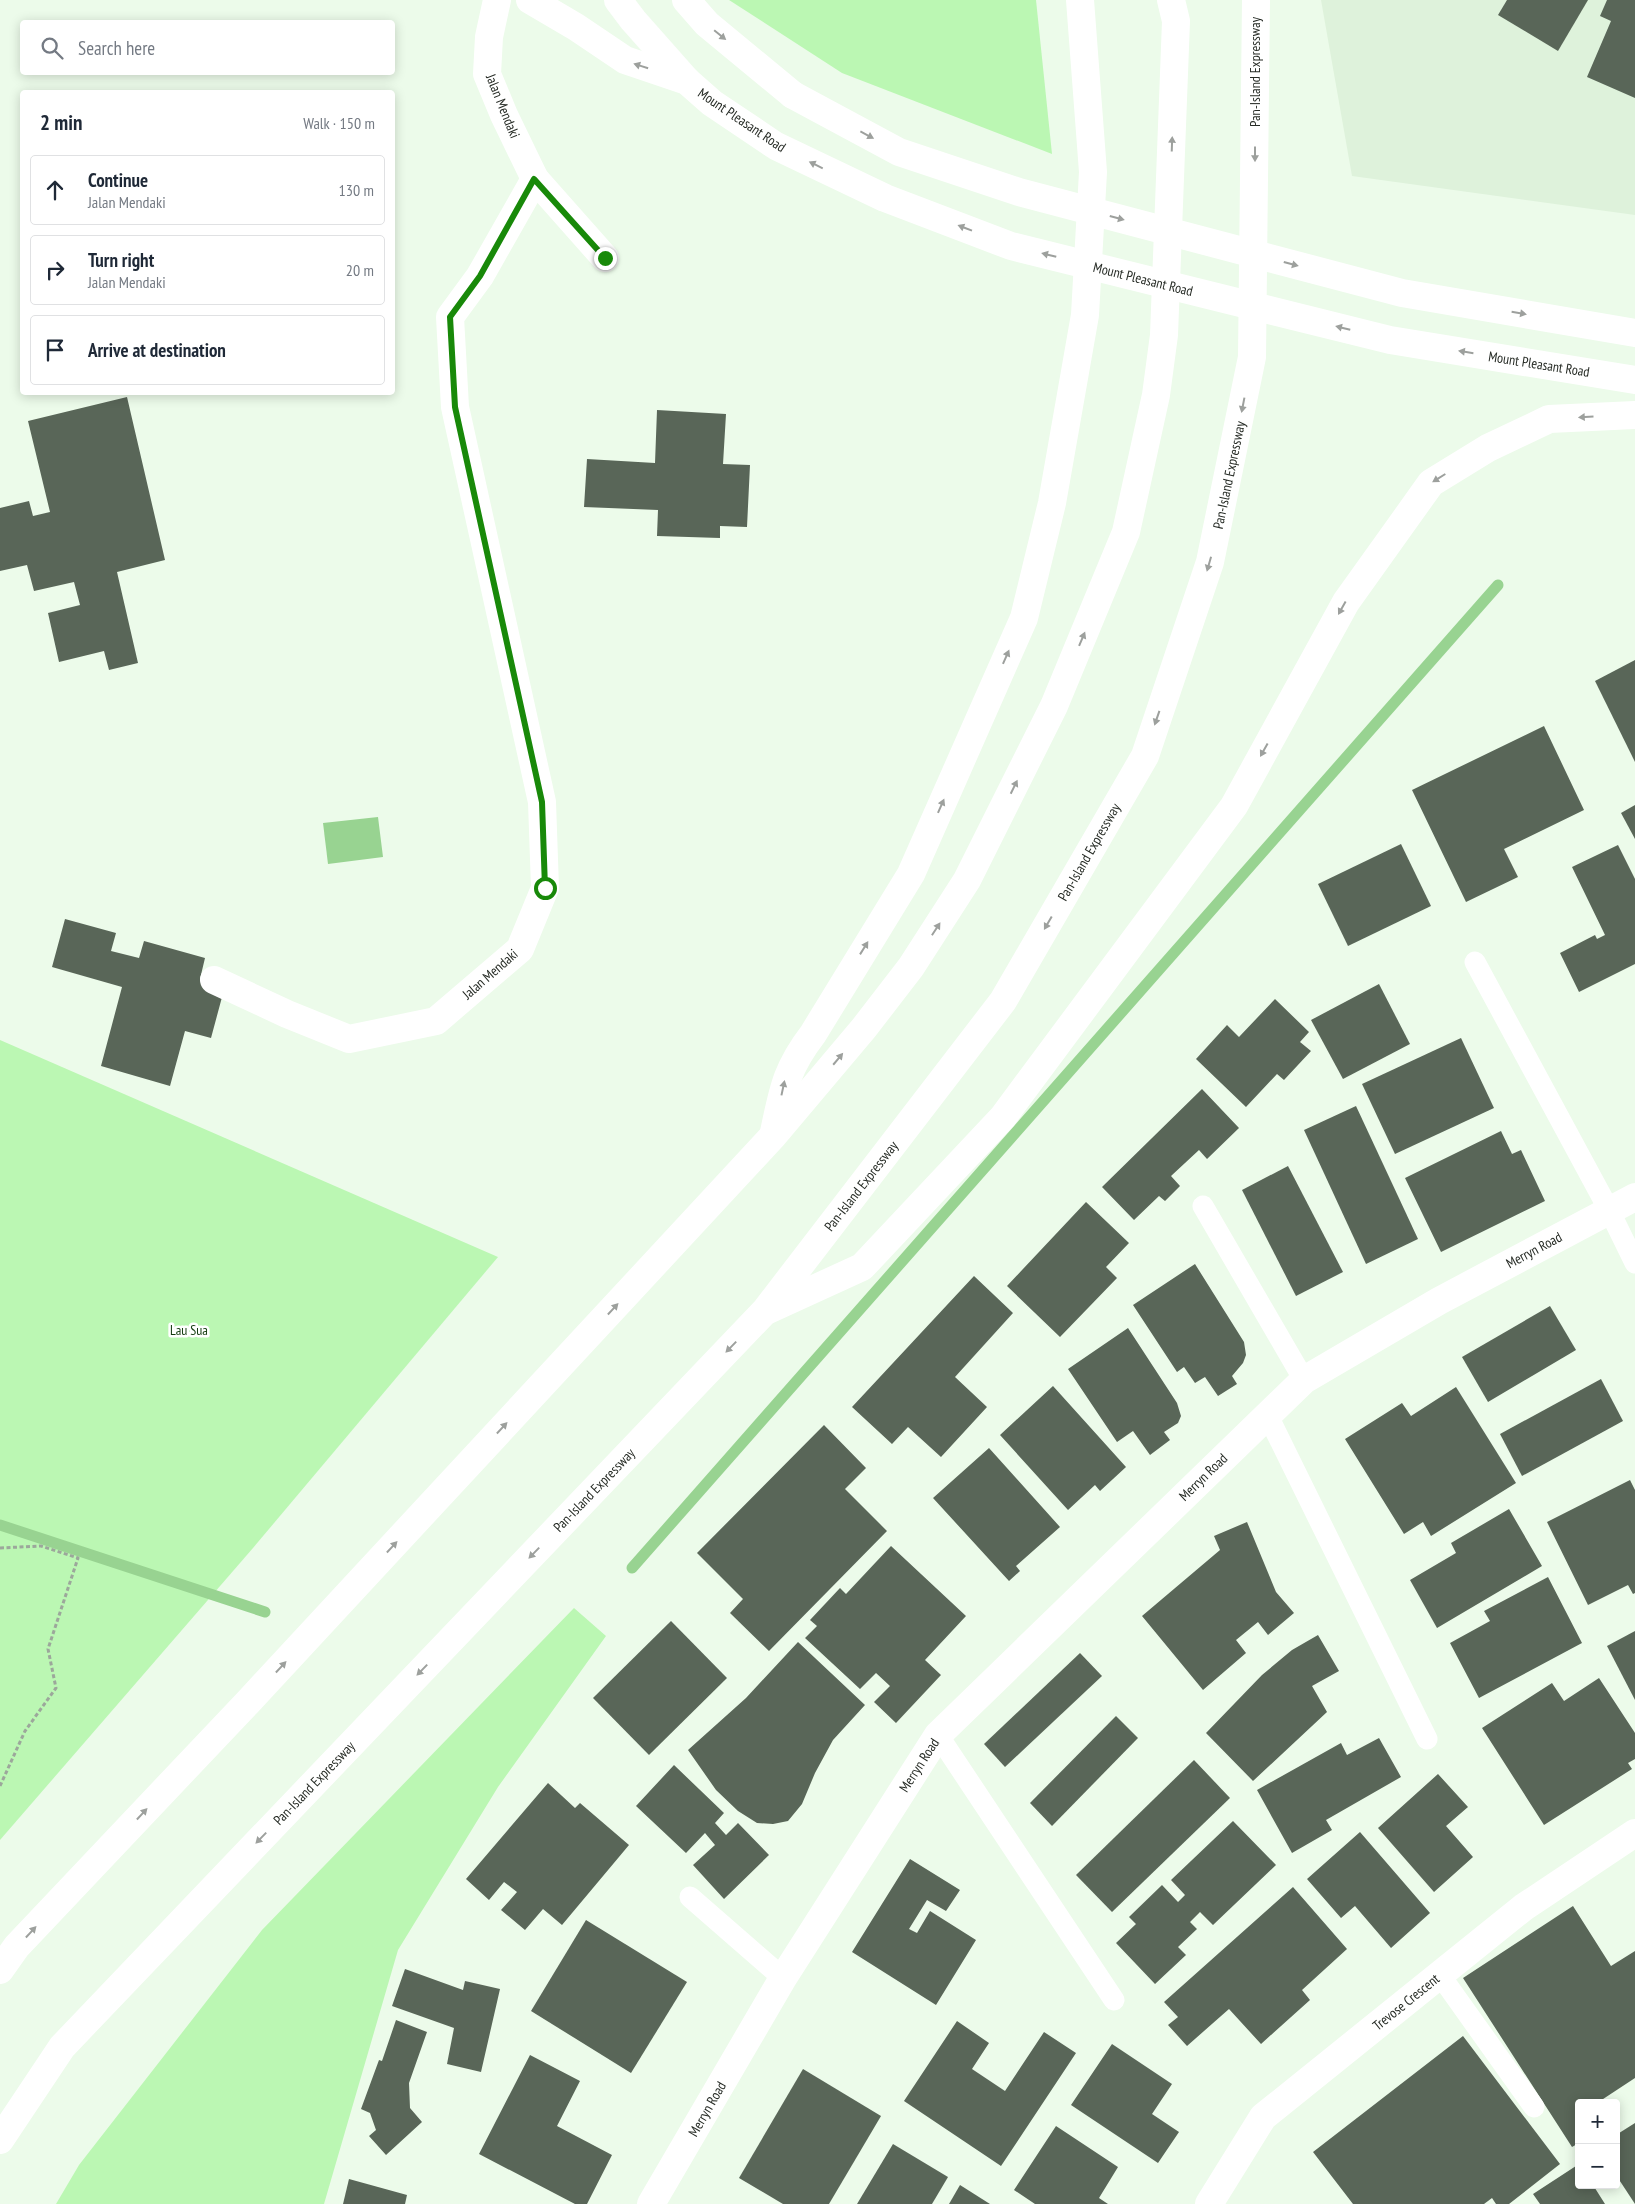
<!DOCTYPE html>
<meta charset="utf-8">
<style>
:root{--surface:#fff;--page:#f2f2f3;--text:#1f2937;--muted:#747a83;--line:#e0e1e3}
body{margin:0;font-family:"PT Sans Narrow",sans-serif;background:var(--page);color:var(--text)}
.controls{position:absolute;right:15px;bottom:15px;display:grid;overflow:hidden;border-radius:5px;box-shadow:0 2px 12px #0003}
.controls button{width:45px;height:45px;display:grid;place-items:center;padding:0;border:0;border-bottom:1px solid var(--line);background:var(--surface);color:var(--text);font:25px sans-serif}
.stop{position:absolute;width:15px;height:15px;margin:-11px;border:4px solid #188909;border-radius:50%;background:#fff}
.stop.end{background:#188909;border-color:#fff;box-shadow:0 1px 5px #0008}
.list{margin:0;padding:0;list-style:none}
h2{display:flex;justify-content:space-between;align-items:center;height:65px;margin:0;padding:0 20px;font-size:21px}
h2 small{font-size:16px;font-weight:400;color:var(--muted)}
.list li{display:grid;grid-template-columns:32px 1fr auto;gap:15px;align-items:center;box-sizing:border-box;height:70px;margin:0 10px 10px;padding:0 10px;border:1px solid var(--line);border-radius:5px}
.list b{display:block;font-size:19px;white-space:nowrap}
.list p{margin:0;font-size:16px;white-space:nowrap;color:var(--muted)}
.list em{font-size:16px;font-style:normal;color:var(--muted)}
.icon{flex:none;width:28px;height:28px;fill:none;stroke:currentColor;stroke-width:2;stroke-linecap:round;stroke-linejoin:round}
.map{position:relative;flex:none;width:1635px;height:2204px;overflow:hidden}
.search{position:absolute;background:var(--surface);box-shadow:0 2px 12px #0003;left:20px;top:20px;width:375px;height:55px;display:flex;align-items:center;gap:12px;box-sizing:border-box;padding:0 18px;border-radius:5px;color:var(--muted);font-size:19px}
.panel{position:absolute;background:var(--surface);box-shadow:0 2px 12px #0003;left:20px;top:90px;width:375px;height:305px;border-radius:5px}
.map>svg:first-child{display:block}
</style>
<div class="map">
<svg width="1635" height="2204" viewBox="0 0 1635 2204">
<rect width="100%" height="100%" fill="#ecfbea"/>
<!-- built -->
<polygon fill="#def2db" points="1321,0 1635,0 1635,215 1352,176"/>
<!-- green -->
<g fill="#bbf7b3">
<polygon points="729,0 1036,0 1052,154 842,73"/>
<polygon points="0,1040 498,1257 253,1548 0,1840"/>
<polygon points="574,1608 606,1636 498,1787 398,1950 324,2204 56,2204 79,2165 262,1930"/>
</g>
<!-- water -->
<polygon fill="#98d391" points="378,817 383,857 328,864 323,823"/>
<g fill="none" stroke-linecap="round" stroke-linejoin="round">
<!-- stream -->
<g stroke="#98d391" stroke-width="11">
<polyline points="0,1525 265,1612"/>
<polyline points="632,1568 1498,585"/>
</g>
</g>
<!-- building -->
<g fill="#596658">
<polygon points="1507,0 1588,0 1558,51 1498,15"/>
<polygon points="1607,0 1635,0 1635,98 1587,77 1611,21 1600,16"/>
<polygon points="127,397 165,560 117,572 138,663 109,670 104,651 59,662 48,613 80,605 74,582 34,591 27,565 0,571 0,508 29,501 33,516 50,512 28,421"/>
<polygon points="657,410 726,414 723,464 750,465 747,527 720,526 720,538 657,536 658,510 584,507 587,459 655,463"/>
<polygon points="1635,660 1635,762 1595,681"/>
<polygon points="1544,726 1584,810 1504,849 1518,877 1466,902 1412,790"/>
<polygon points="1635,805 1635,839 1621,813"/>
<polygon points="1401,844 1431,906 1348,946 1318,884"/>
<polygon points="1618,845 1635,879 1635,964 1579,992 1560,953 1595,935 1597,939 1605,935 1572,867"/>
<polygon points="65,919 116,933 111,951 139,958 144,941 205,958 200,979 225,986 211,1038 185,1031 170,1086 101,1066 122,987 52,967"/>
<polygon points="1379,984 1410,1044 1343,1079 1311,1020"/>
<polygon points="1275,999 1309,1032 1300,1042 1311,1051 1284,1080 1277,1074 1246,1107 1196,1059 1227,1025 1239,1037"/>
<polygon points="1461,1038 1494,1108 1395,1154 1362,1084"/>
<polygon points="1202,1089 1239,1128 1207,1159 1199,1150 1171,1176 1180,1186 1165,1201 1159,1196 1134,1220 1102,1187"/>
<polygon points="1356,1106 1418,1239 1366,1264 1304,1130"/>
<polygon points="1501,1131 1512,1154 1521,1150 1545,1201 1441,1252 1405,1178"/>
<polygon points="1288,1166 1343,1272 1296,1296 1242,1190"/>
<polygon points="1086,1202 1129,1243 1106,1267 1117,1278 1060,1337 1007,1286"/>
<polygon points="1195,1264 1244,1342 1246,1355 1243,1363 1232,1376 1237,1384 1218,1396 1205,1377 1195,1383 1184,1367 1177,1372 1133,1305"/>
<polygon points="974,1276 1013,1313 955,1377 987,1407 941,1457 908,1427 892,1444 852,1407"/>
<polygon points="1550,1306 1576,1350 1488,1402 1462,1357"/>
<polygon points="1128,1328 1177,1403 1181,1416 1178,1423 1164,1432 1170,1440 1150,1455 1133,1431 1117,1442 1068,1369"/>
<polygon points="1601,1379 1623,1421 1522,1476 1500,1434"/>
<polygon points="1053,1386 1126,1467 1100,1491 1095,1485 1068,1510 1000,1435"/>
<polygon points="1456,1387 1516,1483 1431,1536 1423,1522 1404,1534 1345,1439 1402,1403 1411,1416"/>
<polygon points="824,1425 866,1468 845,1489 887,1531 769,1651 730,1613 743,1599 697,1553"/>
<polygon points="989,1448 1060,1527 1016,1566 1020,1571 1009,1581 933,1498"/>
<polygon points="1630,1480 1635,1490 1635,1593 1633,1594 1628,1585 1588,1605 1547,1522"/>
<polygon points="1509,1509 1542,1566 1437,1628 1410,1580 1456,1553 1451,1543"/>
<polygon points="1247,1522 1276,1592 1294,1613 1268,1635 1258,1622 1236,1640 1246,1653 1203,1690 1142,1616 1220,1550 1214,1536"/>
<polygon points="891,1546 966,1616 925,1660 941,1675 896,1723 874,1702 890,1686 876,1673 860,1689 805,1638 817,1626 810,1620 840,1588 846,1594"/>
<polygon points="1548,1577 1582,1643 1479,1698 1450,1643 1490,1621 1484,1611"/>
<polygon points="671,1621 727,1678 649,1755 593,1698"/>
<polygon points="1635,1631 1635,1700 1607,1646"/>
<polygon points="1318,1635 1339,1671 1312,1686 1327,1712 1253,1781 1206,1733 1262,1675 1292,1650"/>
<polygon points="798,1642 865,1705 833,1740 815,1773 802,1804 788,1821 773,1824 757,1823 738,1811 716,1790 688,1750 746,1698"/>
<polygon points="1080,1653 1102,1676 1005,1767 984,1744"/>
<polygon points="1599,1678 1635,1733 1635,1759 1628,1763 1632,1769 1544,1825 1482,1728 1552,1683 1564,1701"/>
<polygon points="1116,1716 1138,1738 1052,1826 1030,1803"/>
<polygon points="1379,1738 1401,1777 1326,1820 1332,1830 1292,1853 1257,1790 1341,1743 1347,1755"/>
<polygon points="1194,1760 1230,1798 1112,1912 1076,1875"/>
<polygon points="674,1765 724,1813 715,1823 726,1835 738,1823 769,1855 724,1899 693,1865 715,1845 705,1833 686,1853 636,1806"/>
<polygon points="1438,1774 1468,1807 1446,1826 1473,1857 1434,1892 1378,1828"/>
<polygon points="548,1783 575,1808 580,1803 629,1845 562,1925 543,1909 525,1930 501,1910 517,1892 504,1882 489,1900 466,1879"/>
<polygon points="1233,1821 1276,1865 1213,1925 1200,1912 1190,1922 1197,1929 1178,1947 1186,1955 1155,1984 1116,1943 1136,1924 1129,1917 1162,1885 1178,1902 1185,1895 1171,1880"/>
<polygon points="1360,1832 1430,1913 1391,1948 1355,1906 1341,1918 1307,1879"/>
<polygon points="910,1859 960,1890 946,1911 927,1900 909,1929 917,1933 930,1911 976,1940 936,2005 852,1952"/>
<polygon points="1293,1887 1347,1949 1302,1990 1310,2000 1261,2044 1229,2009 1187,2046 1168,2025 1178,2017 1164,2002"/>
<polygon points="1573,1906 1611,1966 1635,1951 1635,2078 1597,2103 1579,2103 1579,2143 1572,2147 1463,1978"/>
<polygon points="586,1920 687,1982 631,2073 531,2011"/>
<polygon points="405,1969 463,1990 465,1981 500,1989 481,2072 447,2064 454,2028 392,2006"/>
<polygon points="396,2020 427,2032 409,2083 410,2108 422,2122 386,2155 369,2136 376,2130 370,2113 361,2109 379,2060 382,2061"/>
<polygon points="957,2021 989,2043 972,2069 1005,2091 1044,2032 1076,2053 1001,2166 904,2101"/>
<polygon points="1463,2036 1560,2164 1509,2204 1496,2204 1492,2198 1484,2204 1353,2204 1313,2152"/>
<polygon points="1112,2044 1172,2084 1152,2114 1179,2132 1158,2163 1071,2105"/>
<polygon points="530,2055 580,2081 557,2126 612,2155 587,2204 575,2204 479,2154"/>
<polygon points="803,2069 881,2116 829,2204 783,2204 739,2178"/>
<polygon points="1635,2123 1635,2204 1616,2175 1616,2135"/>
<polygon points="1056,2126 1118,2167 1099,2198 1108,2204 1035,2204 1014,2190"/>
<polygon points="893,2144 948,2177 932,2204 857,2204"/>
<polygon points="1579,2164 1579,2185 1593,2185 1605,2204 1540,2204 1533,2194"/>
<polygon points="349,2179 407,2195 405,2204 343,2204"/>
<polygon points="960,2185 990,2204 949,2204"/>
</g>
<g fill="none" stroke-linecap="round" stroke-linejoin="round">
<!-- path -->
<polyline stroke="#9ca79b" stroke-width="3" stroke-dasharray="4 2.5" stroke-linecap="butt" points="0,1548 41,1546 78,1558 48,1649 56,1688 25,1731 0,1786"/>
<!-- service -->
<g stroke="#fff" stroke-width="21">
<polyline points="1475,962 1609,1210 1635,1263"/>
<polyline points="1203,1206 1304,1380"/>
<polyline points="1267,1414 1427,1739"/>
<polyline points="938,1735 1114,2000"/>
<polyline points="690,1897 783,1978"/>
<polyline points="1440,1975 1534,2107"/>
</g>
<!-- minor -->
<g stroke="#fff" stroke-width="28">
<polyline points="497,0 489,37 487,74 504,115 535,179 605,258"/>
<polyline points="214,980 287,1014 349,1039 436,1021 520,949 545,888 542,802 455,407 450,317 480,276 535,179"/>
<polyline points="651,2204 783,1978 938,1735 1304,1380 1439,1301 1635,1197"/>
<polyline points="1209,2204 1263,2117 1524,1907 1635,1833"/>
</g>
<!-- primary -->
<g stroke="#fff" stroke-width="28">
<polyline points="530,0 576,27 625,60 687,81 712,103 776,146 885,198 1011,246 1390,340 1635,380"/>
<polyline points="793,95 899,152 1019,192 1402,293 1635,333"/>
</g>
<!-- motorway -->
<g stroke="#fff" stroke-width="28">
<polyline points="618,0 633,20 687,81"/>
<polyline points="686,0 707,24 793,95"/>
<path d="M774,1132C783,1090 786,1069 813,1034L911,874L1024,618L1052,503L1085,315L1093,172L1080,0"/>
<polyline points="768,1310 862,1267 1003,1117 1234,806 1346,602 1431,483 1488,448 1549,419 1635,415"/>
<polyline points="0,1970 17,1946 248,1702 773,1136 864,1028 911,967 967,880 1054,706 1126,532 1156,395 1164,335 1176,21 1171,0"/>
<polyline points="0,2140 62,2047 765,1311 1003,1001 1145,756 1210,562 1252,357 1256,0"/>
</g>
</g>
<!-- one-way arrows -->
<defs><path id="oneway-solid" d="M-6-.8H1V-3.2L6.5 0L1 3.2V.8H-6Z" transform="scale(1.25)"/></defs>
<g fill="#9da09d">
<use href="#oneway-solid" transform="translate(720 35) rotate(39)"/>
<use href="#oneway-solid" transform="translate(641 66) rotate(-162)"/>
<use href="#oneway-solid" transform="translate(867 135) rotate(28)"/>
<use href="#oneway-solid" transform="translate(1172 144) rotate(-88)"/>
<use href="#oneway-solid" transform="translate(1255 154) rotate(90)"/>
<use href="#oneway-solid" transform="translate(816 165) rotate(-154)"/>
<use href="#oneway-solid" transform="translate(1117 218) rotate(15)"/>
<use href="#oneway-solid" transform="translate(965 228) rotate(-159)"/>
<use href="#oneway-solid" transform="translate(1049 255) rotate(-166)"/>
<use href="#oneway-solid" transform="translate(1291 264) rotate(15)"/>
<use href="#oneway-solid" transform="translate(1519 313) rotate(10)"/>
<use href="#oneway-solid" transform="translate(1343 328) rotate(-166)"/>
<use href="#oneway-solid" transform="translate(1466 352) rotate(-171)"/>
<use href="#oneway-solid" transform="translate(1243 405) rotate(101)"/>
<use href="#oneway-solid" transform="translate(1586 417) rotate(177)"/>
<use href="#oneway-solid" transform="translate(1439 478) rotate(148)"/>
<use href="#oneway-solid" transform="translate(1209 564) rotate(106)"/>
<use href="#oneway-solid" transform="translate(1342 608) rotate(119)"/>
<use href="#oneway-solid" transform="translate(1082 639) rotate(-67)"/>
<use href="#oneway-solid" transform="translate(1006 657) rotate(-66)"/>
<use href="#oneway-solid" transform="translate(1157 718) rotate(109)"/>
<use href="#oneway-solid" transform="translate(1264 750) rotate(119)"/>
<use href="#oneway-solid" transform="translate(1014 787) rotate(-64)"/>
<use href="#oneway-solid" transform="translate(941 806) rotate(-66)"/>
<use href="#oneway-solid" transform="translate(1048 923) rotate(120)"/>
<use href="#oneway-solid" transform="translate(936 929) rotate(-57)"/>
<use href="#oneway-solid" transform="translate(864 948) rotate(-58)"/>
<use href="#oneway-solid" transform="translate(838 1059) rotate(-50)"/>
<use href="#oneway-solid" transform="translate(783 1088) rotate(-78)"/>
<use href="#oneway-solid" transform="translate(613 1309) rotate(-47)"/>
<use href="#oneway-solid" transform="translate(731 1347) rotate(134)"/>
<use href="#oneway-solid" transform="translate(502 1428) rotate(-47)"/>
<use href="#oneway-solid" transform="translate(392 1547) rotate(-47)"/>
<use href="#oneway-solid" transform="translate(534 1553) rotate(134)"/>
<use href="#oneway-solid" transform="translate(281 1667) rotate(-47)"/>
<use href="#oneway-solid" transform="translate(422 1670) rotate(134)"/>
<use href="#oneway-solid" transform="translate(142 1814) rotate(-47)"/>
<use href="#oneway-solid" transform="translate(261 1838) rotate(134)"/>
<use href="#oneway-solid" transform="translate(31 1932) rotate(-47)"/>
</g>
<g fill="none" stroke-linecap="round" stroke-linejoin="round">
<!-- route -->
<polyline stroke="#188909" stroke-width="6" points="545,888 542,802 455,407 450,317 480,276 534,179 605,258"/>
</g>
<g text-anchor="middle" dominant-baseline="central" stroke-width="5" stroke-linejoin="round" paint-order="stroke">
<!-- street labels -->
<g font-size="14" fill="#262b25" stroke="#fff">
<text transform="translate(1255 72) rotate(-90)">Pan-Island Expressway</text>
<text transform="translate(503 106) rotate(68)">Jalan Mendaki</text>
<text transform="translate(742 120) rotate(34)">Mount Pleasant Road</text>
<text transform="translate(1143 279) rotate(14)">Mount Pleasant Road</text>
<text transform="translate(1539 364) rotate(9)">Mount Pleasant Road</text>
<text transform="translate(1229 475) rotate(-78)">Pan-Island Expressway</text>
<text transform="translate(1089 852) rotate(-60)">Pan-Island Expressway</text>
<text transform="translate(490 974) rotate(-41)">Jalan Mendaki</text>
<text transform="translate(861 1186) rotate(-52)">Pan-Island Expressway</text>
<text transform="translate(1534 1250) rotate(-28)">Merryn Road</text>
<text transform="translate(1203 1477) rotate(-44)">Merryn Road</text>
<text transform="translate(594 1490) rotate(-46)">Pan-Island Expressway</text>
<text transform="translate(919 1765) rotate(-57)">Merryn Road</text>
<text transform="translate(314 1783) rotate(-46)">Pan-Island Expressway</text>
<text transform="translate(1406 2002) rotate(-39)">Trevose Crescent</text>
<text transform="translate(707 2109) rotate(-60)">Merryn Road</text>
</g>
<!-- park labels -->
<g font-size="14" fill="#133b0f" stroke="#fff">
<text x="189" y="1330">Lau Sua</text>
</g>
</g>
</svg>
<div class="controls">
<button>+</button>
<button>−</button>
</div>
<div class="stop" style="left:545px;top:888px"></div>
<div class="stop end" style="left:605px;top:258px"></div>
<div class="search"><svg class="icon" aria-label="search" viewBox="0 0 24 24"><circle cx="10" cy="10" r="6"/><path d="M15 15l6 6"/></svg>Search here</div>
<section class="panel">
<h2>2 min<small>Walk · 150 m</small></h2>
<ul class="list">
<li><svg class="icon" aria-label="ahead" viewBox="0 0 24 24"><path d="M12 20V5M6 11l6-6 6 6"/></svg><div><b>Continue</b><p>Jalan Mendaki</p></div><em>130 m</em></li>
<li><svg class="icon" aria-label="right" viewBox="0 0 24 24"><path d="M7 20v-9h11M14 6l5 5-5 5"/></svg><div><b>Turn right</b><p>Jalan Mendaki</p></div><em>20 m</em></li>
<li><svg class="icon" aria-label="arrive" viewBox="0 0 24 24"><path d="M6 21V4h12l-3 4 3 4H6"/></svg><div><b>Arrive at destination</b></div></li>
</ul>
</section>
</div>
